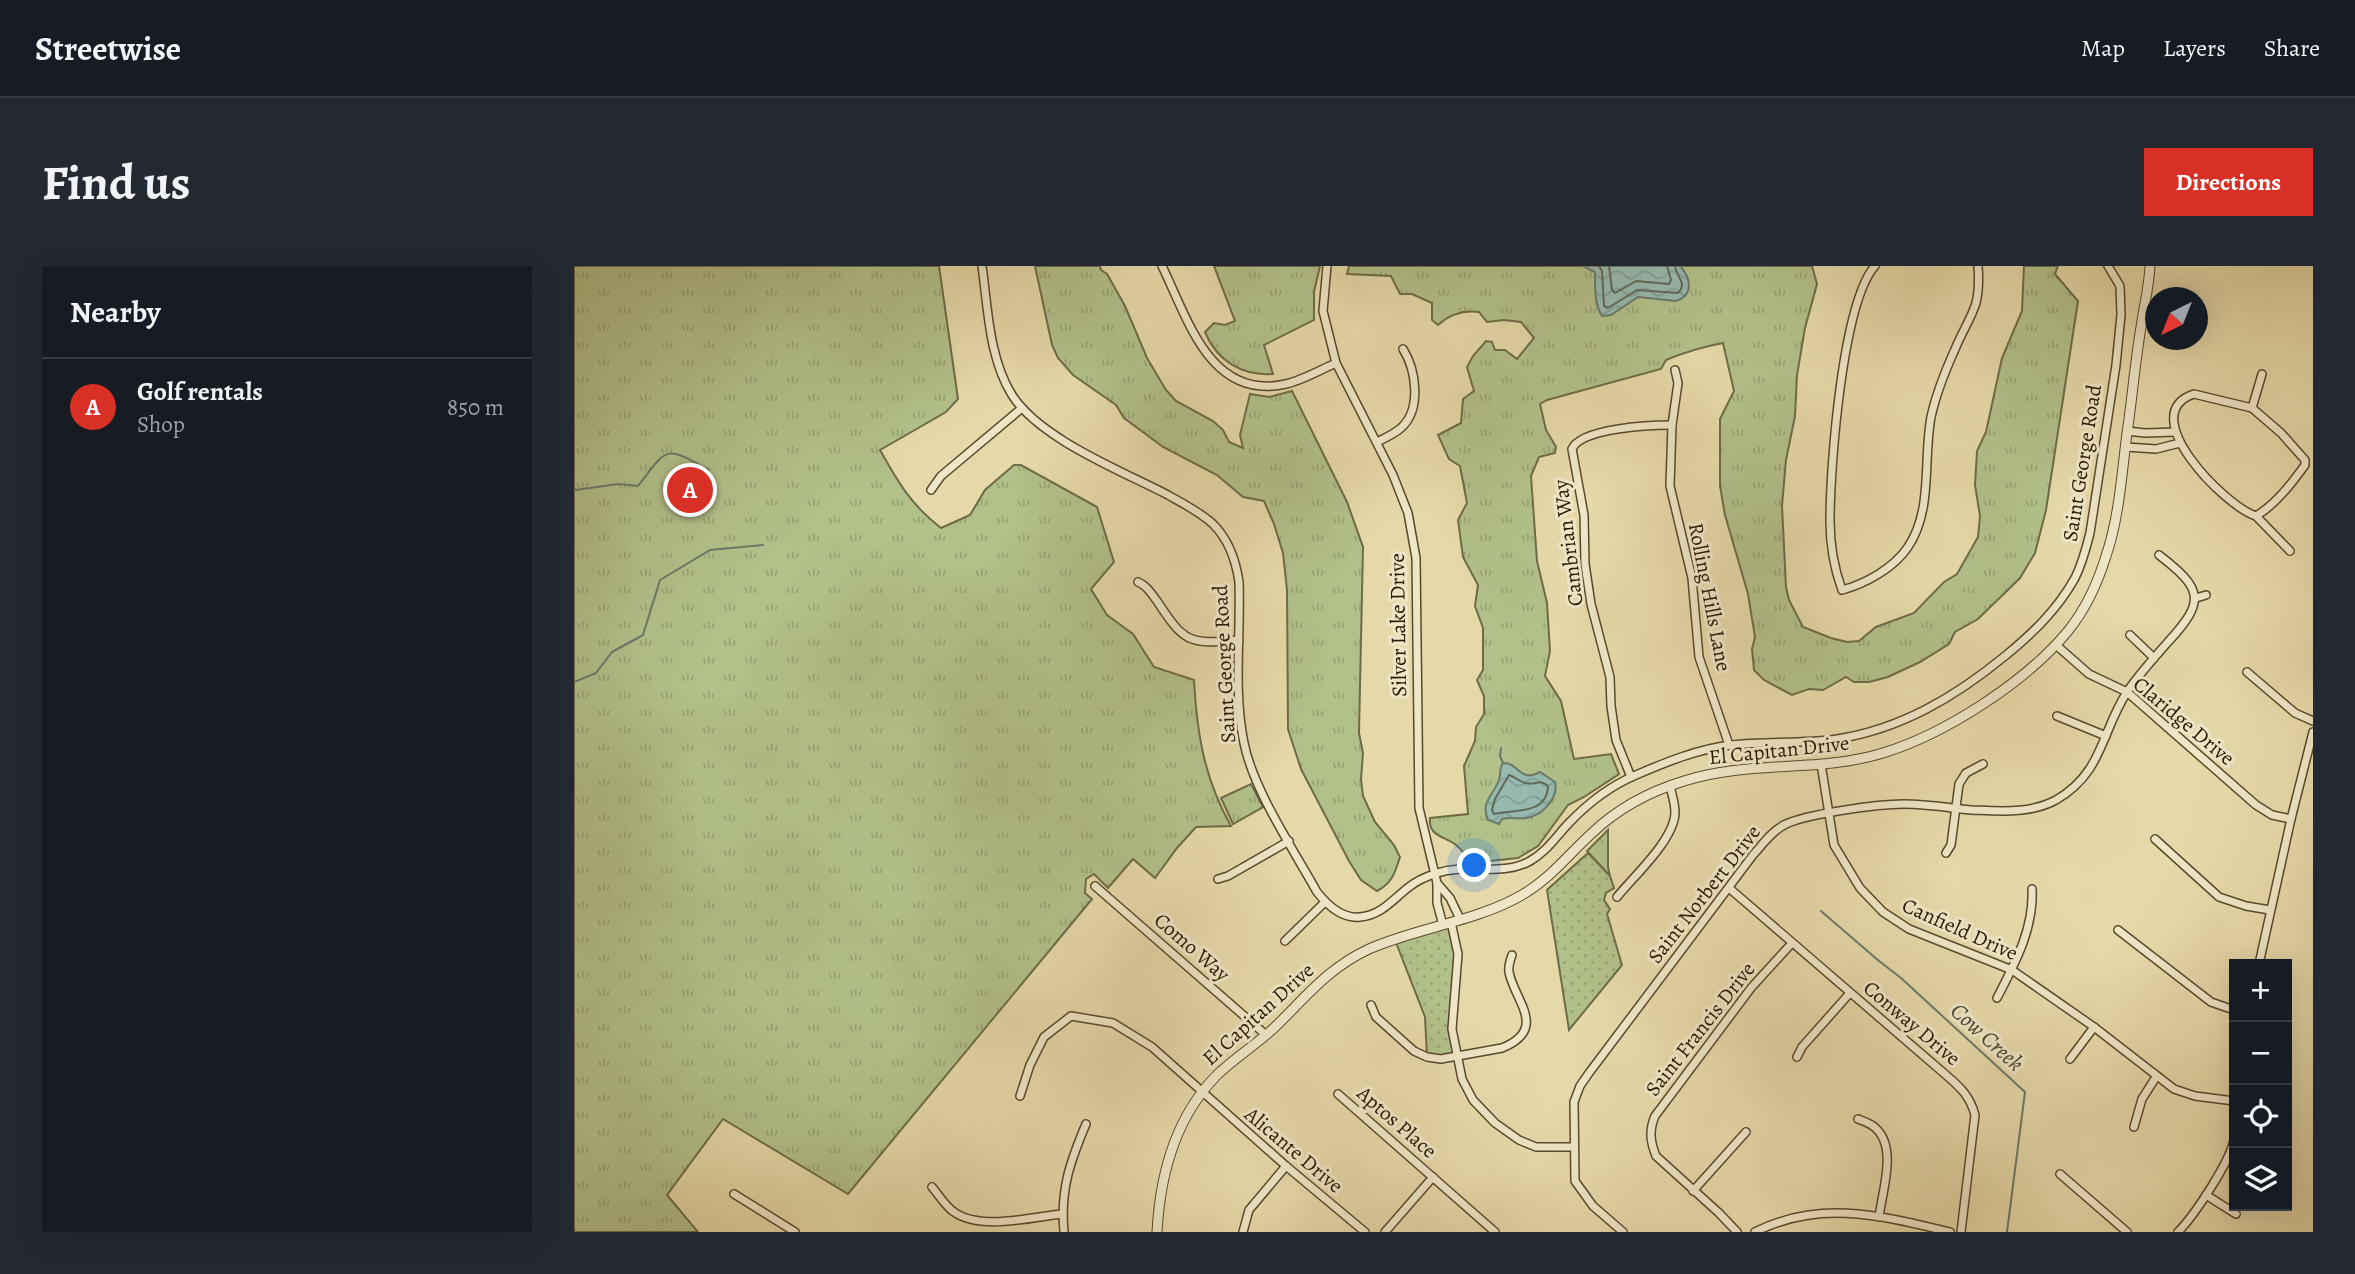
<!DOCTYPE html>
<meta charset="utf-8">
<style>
:root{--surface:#171b24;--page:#242831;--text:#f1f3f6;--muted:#9ea1a6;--line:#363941;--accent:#d93025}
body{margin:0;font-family:Alegreya,serif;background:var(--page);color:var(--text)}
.controls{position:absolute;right:21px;bottom:21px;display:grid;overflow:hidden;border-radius:0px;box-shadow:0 7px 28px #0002}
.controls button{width:63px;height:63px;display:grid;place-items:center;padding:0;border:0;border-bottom:2px solid var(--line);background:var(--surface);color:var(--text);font:35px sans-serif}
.compass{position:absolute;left:1571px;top:21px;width:63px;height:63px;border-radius:50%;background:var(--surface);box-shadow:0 7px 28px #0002;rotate:223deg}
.you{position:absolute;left:901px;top:600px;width:24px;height:24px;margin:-18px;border:5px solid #fff;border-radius:50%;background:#1a73e8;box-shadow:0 0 0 10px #1a73e833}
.badge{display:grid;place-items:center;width:46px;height:46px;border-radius:50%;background:var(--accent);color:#fff;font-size:23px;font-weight:700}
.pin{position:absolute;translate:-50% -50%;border:4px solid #fff;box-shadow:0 2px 7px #0006}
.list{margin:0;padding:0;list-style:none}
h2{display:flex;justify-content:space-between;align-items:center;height:91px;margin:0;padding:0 28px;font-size:30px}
h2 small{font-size:23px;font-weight:400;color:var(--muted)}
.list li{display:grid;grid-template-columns:46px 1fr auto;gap:21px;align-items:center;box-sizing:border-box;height:98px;padding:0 28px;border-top:2px solid var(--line)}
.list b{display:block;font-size:26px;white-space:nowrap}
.list p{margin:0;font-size:23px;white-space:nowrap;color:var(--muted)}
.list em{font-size:23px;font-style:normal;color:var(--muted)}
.icon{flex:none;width:38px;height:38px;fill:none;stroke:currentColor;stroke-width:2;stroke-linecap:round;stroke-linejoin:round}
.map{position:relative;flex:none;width:1739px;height:966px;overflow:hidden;border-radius:0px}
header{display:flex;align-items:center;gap:42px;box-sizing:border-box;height:98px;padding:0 35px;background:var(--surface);border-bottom:2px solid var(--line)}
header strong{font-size:33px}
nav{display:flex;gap:38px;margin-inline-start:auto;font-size:24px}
.intro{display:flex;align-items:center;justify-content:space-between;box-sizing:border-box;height:168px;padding:0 42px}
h1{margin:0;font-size:49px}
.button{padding:18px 32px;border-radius:0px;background:var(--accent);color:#fff;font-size:24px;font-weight:700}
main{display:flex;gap:42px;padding:0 42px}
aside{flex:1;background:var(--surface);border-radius:0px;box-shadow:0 7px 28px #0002}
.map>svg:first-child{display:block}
</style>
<header>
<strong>Streetwise</strong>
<nav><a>Map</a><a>Layers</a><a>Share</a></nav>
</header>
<div class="intro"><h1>Find us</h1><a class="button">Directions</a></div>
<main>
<aside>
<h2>Nearby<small></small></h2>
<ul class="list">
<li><span class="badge">A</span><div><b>Golf rentals</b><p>Shop</p></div><em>850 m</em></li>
</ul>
</aside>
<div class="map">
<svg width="1739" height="966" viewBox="0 0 1739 966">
<defs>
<pattern id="grass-tufts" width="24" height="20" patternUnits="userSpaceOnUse" patternTransform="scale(1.75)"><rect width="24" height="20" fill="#b2c08a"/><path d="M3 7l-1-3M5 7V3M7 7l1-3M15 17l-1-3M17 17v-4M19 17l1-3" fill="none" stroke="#99a475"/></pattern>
<pattern id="forest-crowns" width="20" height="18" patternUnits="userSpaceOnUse" patternTransform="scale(1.75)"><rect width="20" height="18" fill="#b2c08a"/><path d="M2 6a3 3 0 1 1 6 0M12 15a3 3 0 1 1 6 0" fill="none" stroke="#99a475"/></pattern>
<pattern id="park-dots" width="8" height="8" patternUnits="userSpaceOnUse" patternTransform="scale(1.75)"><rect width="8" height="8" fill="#b2c08a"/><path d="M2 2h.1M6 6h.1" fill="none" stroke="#99a475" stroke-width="1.8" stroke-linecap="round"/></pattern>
<pattern id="water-waves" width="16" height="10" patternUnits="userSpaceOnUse" patternTransform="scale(1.75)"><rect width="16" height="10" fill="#97b9af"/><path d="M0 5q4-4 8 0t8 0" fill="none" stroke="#829e95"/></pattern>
</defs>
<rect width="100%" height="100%" fill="#e6d9a9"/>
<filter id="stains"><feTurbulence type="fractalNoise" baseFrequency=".00286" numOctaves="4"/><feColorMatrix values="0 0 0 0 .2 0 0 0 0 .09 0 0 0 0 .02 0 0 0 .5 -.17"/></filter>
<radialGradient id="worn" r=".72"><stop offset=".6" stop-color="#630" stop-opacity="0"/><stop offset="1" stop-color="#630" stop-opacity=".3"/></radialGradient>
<!-- grass -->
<g fill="url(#grass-tufts)" stroke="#6e6c46" stroke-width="2">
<path d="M0,0H365L384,133L372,146L306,184C324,216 337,239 367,262L396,249L411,224L440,199H447L523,241L540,296L517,323L533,349L559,368L580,401L620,414C623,468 630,512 657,560L622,561L603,582L581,612L559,593L534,622L520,608L512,613L511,627L518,633L274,928L149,853L93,929L124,966H0Z"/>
<path d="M461,0H526L527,4L533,8L551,40L573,92L592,124L602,135L639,155L649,164L655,176L669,182L666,169L676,128L695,131L718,125L773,236L789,281L785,467L789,487L787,513L789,530L801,556L820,579L826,591C821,607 818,617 803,625L787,614L775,595L727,503L714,463L713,324L709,287L700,258L690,235L669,231L643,209L589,181L550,152L542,139L499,109L484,92L478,79Z"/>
<path d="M640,0H746L740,26V54L690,79L699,108C668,110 643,95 631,66L640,57L651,59L661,55Z"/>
<path d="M775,0H1238L1243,18L1231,62L1223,109L1221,150L1212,194L1208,240L1212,321L1215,334L1229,361L1257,372L1273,376L1285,375L1302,361L1340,347L1370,316L1383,308L1404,271L1406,250L1401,219L1403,185L1412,166L1428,92L1448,45L1450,0H1484L1481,8L1504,35L1472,244L1461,287L1446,312L1404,353L1381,366L1375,378L1346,396L1314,411L1295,416H1280L1272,411L1249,424L1235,423L1218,429L1190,414L1180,404L1178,383L1181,371L1174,328L1151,249L1146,220V153L1160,125L1149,77C1128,81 1111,86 1092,94L1087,103L973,134L966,138L972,164L982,181L981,187L965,191L957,210L963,295L973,337L976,385L971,410L987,435L1000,493L1037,488L1045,508L1010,531L994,539L964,580L944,592L897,597C893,591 888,584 882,579C871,570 854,571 856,552L894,548L890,500L901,475L902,461L910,448V430L903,414L909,404V362L901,340L904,319L889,291L884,254L893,237L886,200L875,193L864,169L887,157L889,133L900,125L893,101L899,90L912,75L918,76L921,84H931L943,93L960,72L947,56L930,54L913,56L905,46C889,44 876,48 864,59L858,54V37L838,28H826L817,10L773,8Z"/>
<polygon points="677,518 689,541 659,558 647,532"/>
</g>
<!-- forest -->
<polygon fill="url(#forest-crowns)" stroke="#6e6c46" stroke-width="2" points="1034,564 1034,601 1036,610 1013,585"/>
<!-- park -->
<g fill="url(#park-dots)" stroke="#6e6c46" stroke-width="2">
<polygon points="1014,587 1036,610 1040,622 1032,627 1030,634 1036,643 1033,648 1048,699 995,764 973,624"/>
<polygon points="877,656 884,688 878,763 882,790 853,791 851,751 821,674"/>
</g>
<!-- water -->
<g fill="url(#water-waves)" stroke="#6b7969" stroke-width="2">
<path d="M1009,0H1106C1117,12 1120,29 1102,35L1064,31L1037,49L1028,50C1020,38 1021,20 1021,6Z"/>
<path d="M929,497C946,497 945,517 966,506L981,516C985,532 967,551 951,552C943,553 936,551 928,553L925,558L914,554C906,536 919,530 925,514C927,508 925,503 929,497Z"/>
</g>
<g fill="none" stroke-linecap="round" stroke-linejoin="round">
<!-- shore -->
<g stroke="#606958" stroke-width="2">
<path d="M1025,0L1028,5L1030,40L1034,42L1063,24L1104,27C1114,18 1102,10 1101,0"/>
<polyline points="1035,0 1038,24 1041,27 1062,15 1095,18 1097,14 1093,0"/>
<path d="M935,509C941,511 945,515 951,517C962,520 965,512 974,520C973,550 938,543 920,548L918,544L921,533Z"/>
</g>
<!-- stream -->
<g stroke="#6b7969" stroke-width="2">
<path d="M0,222L2,224L44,218L64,220C94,181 90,179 135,204"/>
<polyline points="0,416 22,407 38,386 69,369 86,314 136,284 189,279"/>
<polyline points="927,482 926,490 929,497"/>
<polyline points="1247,645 1305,695 1327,712 1451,826 1433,966"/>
</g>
<defs>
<g id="minor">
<path d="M408,0C414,43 415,92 438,129C466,173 548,205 594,229C610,238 626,246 639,258C654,273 662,295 665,316C667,369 659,424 670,477C679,523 719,583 743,626C754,640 768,653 786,651C808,649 819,633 835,621C842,615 854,610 863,607C894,597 927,611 956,595C972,586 981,572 994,558C1012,539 1036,520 1062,509C1092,496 1124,483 1157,479C1192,475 1228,478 1263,473C1327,463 1381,431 1431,390C1459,367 1483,344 1501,312C1508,298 1512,283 1516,267L1542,99L1547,49L1546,20L1534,0"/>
<path d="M588,0C614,53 636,135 712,118C729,114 746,104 762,97"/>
<polyline points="753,0 749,45 762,97 819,209 834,247 842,292 845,542 863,617 863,637 869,659"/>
<path d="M1301,0C1268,37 1256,203 1256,255C1256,278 1260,302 1268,324C1291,318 1320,302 1334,281C1359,244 1349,194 1357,151C1362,128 1372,103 1382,81C1388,66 1397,53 1402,37C1405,25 1405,13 1404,0"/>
<polyline points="1101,104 1104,117 1098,159 1096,220 1118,312 1125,391 1155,479"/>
<path d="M1620,128L1678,142L1707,167L1731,194V199C1718,217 1702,238 1682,250C1652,241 1559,148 1620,128Z"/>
<polyline points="1678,142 1688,108"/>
<polyline points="1553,165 1571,167 1601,166"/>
<path d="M803,176C811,172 820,168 827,162C848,143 842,104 829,83"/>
<polyline points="1552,181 1582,183 1606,177"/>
<polyline points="357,224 367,210 448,142"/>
<polyline points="1682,250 1716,285"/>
<path d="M564,316C573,320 577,327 583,335C610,376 614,379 665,374"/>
<polyline points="1622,332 1632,329"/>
<polyline points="1556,369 1580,392"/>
<polyline points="1482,379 1515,408 1553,426 1682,539 1698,549 1717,553"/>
<polyline points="1673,406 1721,447 1739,455"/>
<polyline points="1483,450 1532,470"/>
<polyline points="1247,498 1260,579 1286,622 1309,646 1335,663 1438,704 1520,761 1600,823 1621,830 1660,835"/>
<path d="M1057,511L1042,474L1037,440L1036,411L1017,338L1011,298L1010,249L998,183C1007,162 1077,159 1098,159"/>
<polyline points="1581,573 1645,631 1672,640 1696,644"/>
<polyline points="1372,587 1377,579 1385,518 1392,507 1409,498"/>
<polyline points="644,613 654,610 715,575"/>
<polyline points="863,617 876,632 886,653"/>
<polyline points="521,620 692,769"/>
<path d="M1155,622L1372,809C1386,821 1396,830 1401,849L1387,966"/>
<path d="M1043,631C1060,610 1100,574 1101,547C1101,537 1098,529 1096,520"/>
<polyline points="877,656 884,688 878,763 888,813 899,834 921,857 945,874 962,881 999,881"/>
<polyline points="1544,664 1637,736 1660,744"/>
<polyline points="711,675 751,636"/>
<polyline points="1685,698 1717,553 1739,466"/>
<path d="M1423,732C1441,697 1460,663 1458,623"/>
<path d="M797,739L802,751L840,785L853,791L867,793L928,782C975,763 940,734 935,706C934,700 936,695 938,689"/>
<polyline points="1223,791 1228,781 1276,727"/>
<polyline points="1496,793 1520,761"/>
<polyline points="764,828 921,966"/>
<polyline points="446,830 456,799 470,771 497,750 539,757 578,781 712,900 791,966"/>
<path d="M1284,853C1289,855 1295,857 1299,860C1325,879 1308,925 1305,951"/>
<polyline points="1560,861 1568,833 1582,811"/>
<polyline points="1486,908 1553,966"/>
<path d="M358,921C365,929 371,940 380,946C407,965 457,951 488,948"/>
<polyline points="1119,925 1172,866"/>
<polyline points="160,928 221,966"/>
<polyline points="1632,929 1662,948"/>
<path d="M490,966C486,924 496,896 512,858"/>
<polyline points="669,966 675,944 712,900"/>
<polyline points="811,966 859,911"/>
<path d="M1049,966L1019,940L1001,915L1000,836L1006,820L1015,807L1179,589C1188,579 1198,565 1210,559C1231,548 1305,538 1330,538C1352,538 1376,542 1398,544C1426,545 1456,548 1482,534C1529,507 1527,466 1553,426C1565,408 1580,392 1594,376C1632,335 1629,323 1585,289"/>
<path d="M1163,966L1145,947L1082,890C1076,875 1075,864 1081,850L1177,722L1218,677"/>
<path d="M1181,966C1247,933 1308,950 1376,966"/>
<path d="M1604,966C1620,950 1656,896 1660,874"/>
</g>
<path id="tertiary" d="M583,966C586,910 601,852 642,810C660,792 682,779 701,761C732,731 754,702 795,683C845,661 901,656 948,629C976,613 994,589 1017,568C1043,543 1077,525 1110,515C1175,494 1244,507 1309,487C1371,468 1452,416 1494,365C1511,344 1524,316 1532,290C1547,246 1548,198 1555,153C1559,122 1562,91 1567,61C1570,40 1575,21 1576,0"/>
</defs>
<!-- minor casing -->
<use href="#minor" stroke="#59492b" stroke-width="10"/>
<!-- tertiary casing -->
<use href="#tertiary" stroke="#59492b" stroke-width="11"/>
<!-- minor -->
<use href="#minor" stroke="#efe6c7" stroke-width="7"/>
<!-- tertiary -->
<use href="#tertiary" stroke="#efe6c7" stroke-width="9"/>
</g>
<g text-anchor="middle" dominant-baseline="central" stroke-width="6" stroke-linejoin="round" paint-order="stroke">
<!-- street labels -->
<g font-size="21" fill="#2a1901" stroke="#efe6c7">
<text transform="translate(1508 197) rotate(-81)">Saint George Road</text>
<text transform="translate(994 277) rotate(-97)">Cambrian Way</text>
<text transform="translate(1136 331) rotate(79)">Rolling Hills Lane</text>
<text transform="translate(824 359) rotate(-91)">Silver Lake Drive</text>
<text transform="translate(650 398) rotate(-93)">Saint George Road</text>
<text transform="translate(1610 455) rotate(40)">Claridge Drive</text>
<text transform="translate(1205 484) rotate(-6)">El Capitan Drive</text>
<text transform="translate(1130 628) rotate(-52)">Saint Norbert Drive</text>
<text transform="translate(1386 663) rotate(24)">Canfield Drive</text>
<text transform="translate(618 681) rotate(41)">Como Way</text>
<text transform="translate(684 748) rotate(-42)">El Capitan Drive</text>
<text transform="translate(1338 757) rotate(40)">Conway Drive</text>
<text transform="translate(1126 763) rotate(-52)">Saint Francis Drive</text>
<text transform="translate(823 856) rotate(41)">Aptos Place</text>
<text transform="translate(720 884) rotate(40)">Alicante Drive</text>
</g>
<!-- water labels -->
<g font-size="23" font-style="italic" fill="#4b4935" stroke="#efe6c7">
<text transform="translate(1413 771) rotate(42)">Cow Creek</text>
</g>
</g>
<rect width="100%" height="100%" filter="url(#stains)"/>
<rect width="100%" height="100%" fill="url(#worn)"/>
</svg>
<div class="controls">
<button>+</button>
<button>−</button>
<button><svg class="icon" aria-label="locate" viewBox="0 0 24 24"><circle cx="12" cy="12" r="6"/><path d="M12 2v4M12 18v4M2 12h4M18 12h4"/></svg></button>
<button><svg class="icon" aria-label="layers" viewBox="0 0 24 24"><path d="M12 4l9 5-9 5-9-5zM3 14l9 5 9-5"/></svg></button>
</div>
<svg class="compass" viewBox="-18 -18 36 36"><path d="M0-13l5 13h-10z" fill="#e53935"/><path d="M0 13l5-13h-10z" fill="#9ea1a6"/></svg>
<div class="you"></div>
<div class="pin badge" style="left:116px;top:224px">A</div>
</div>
</main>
